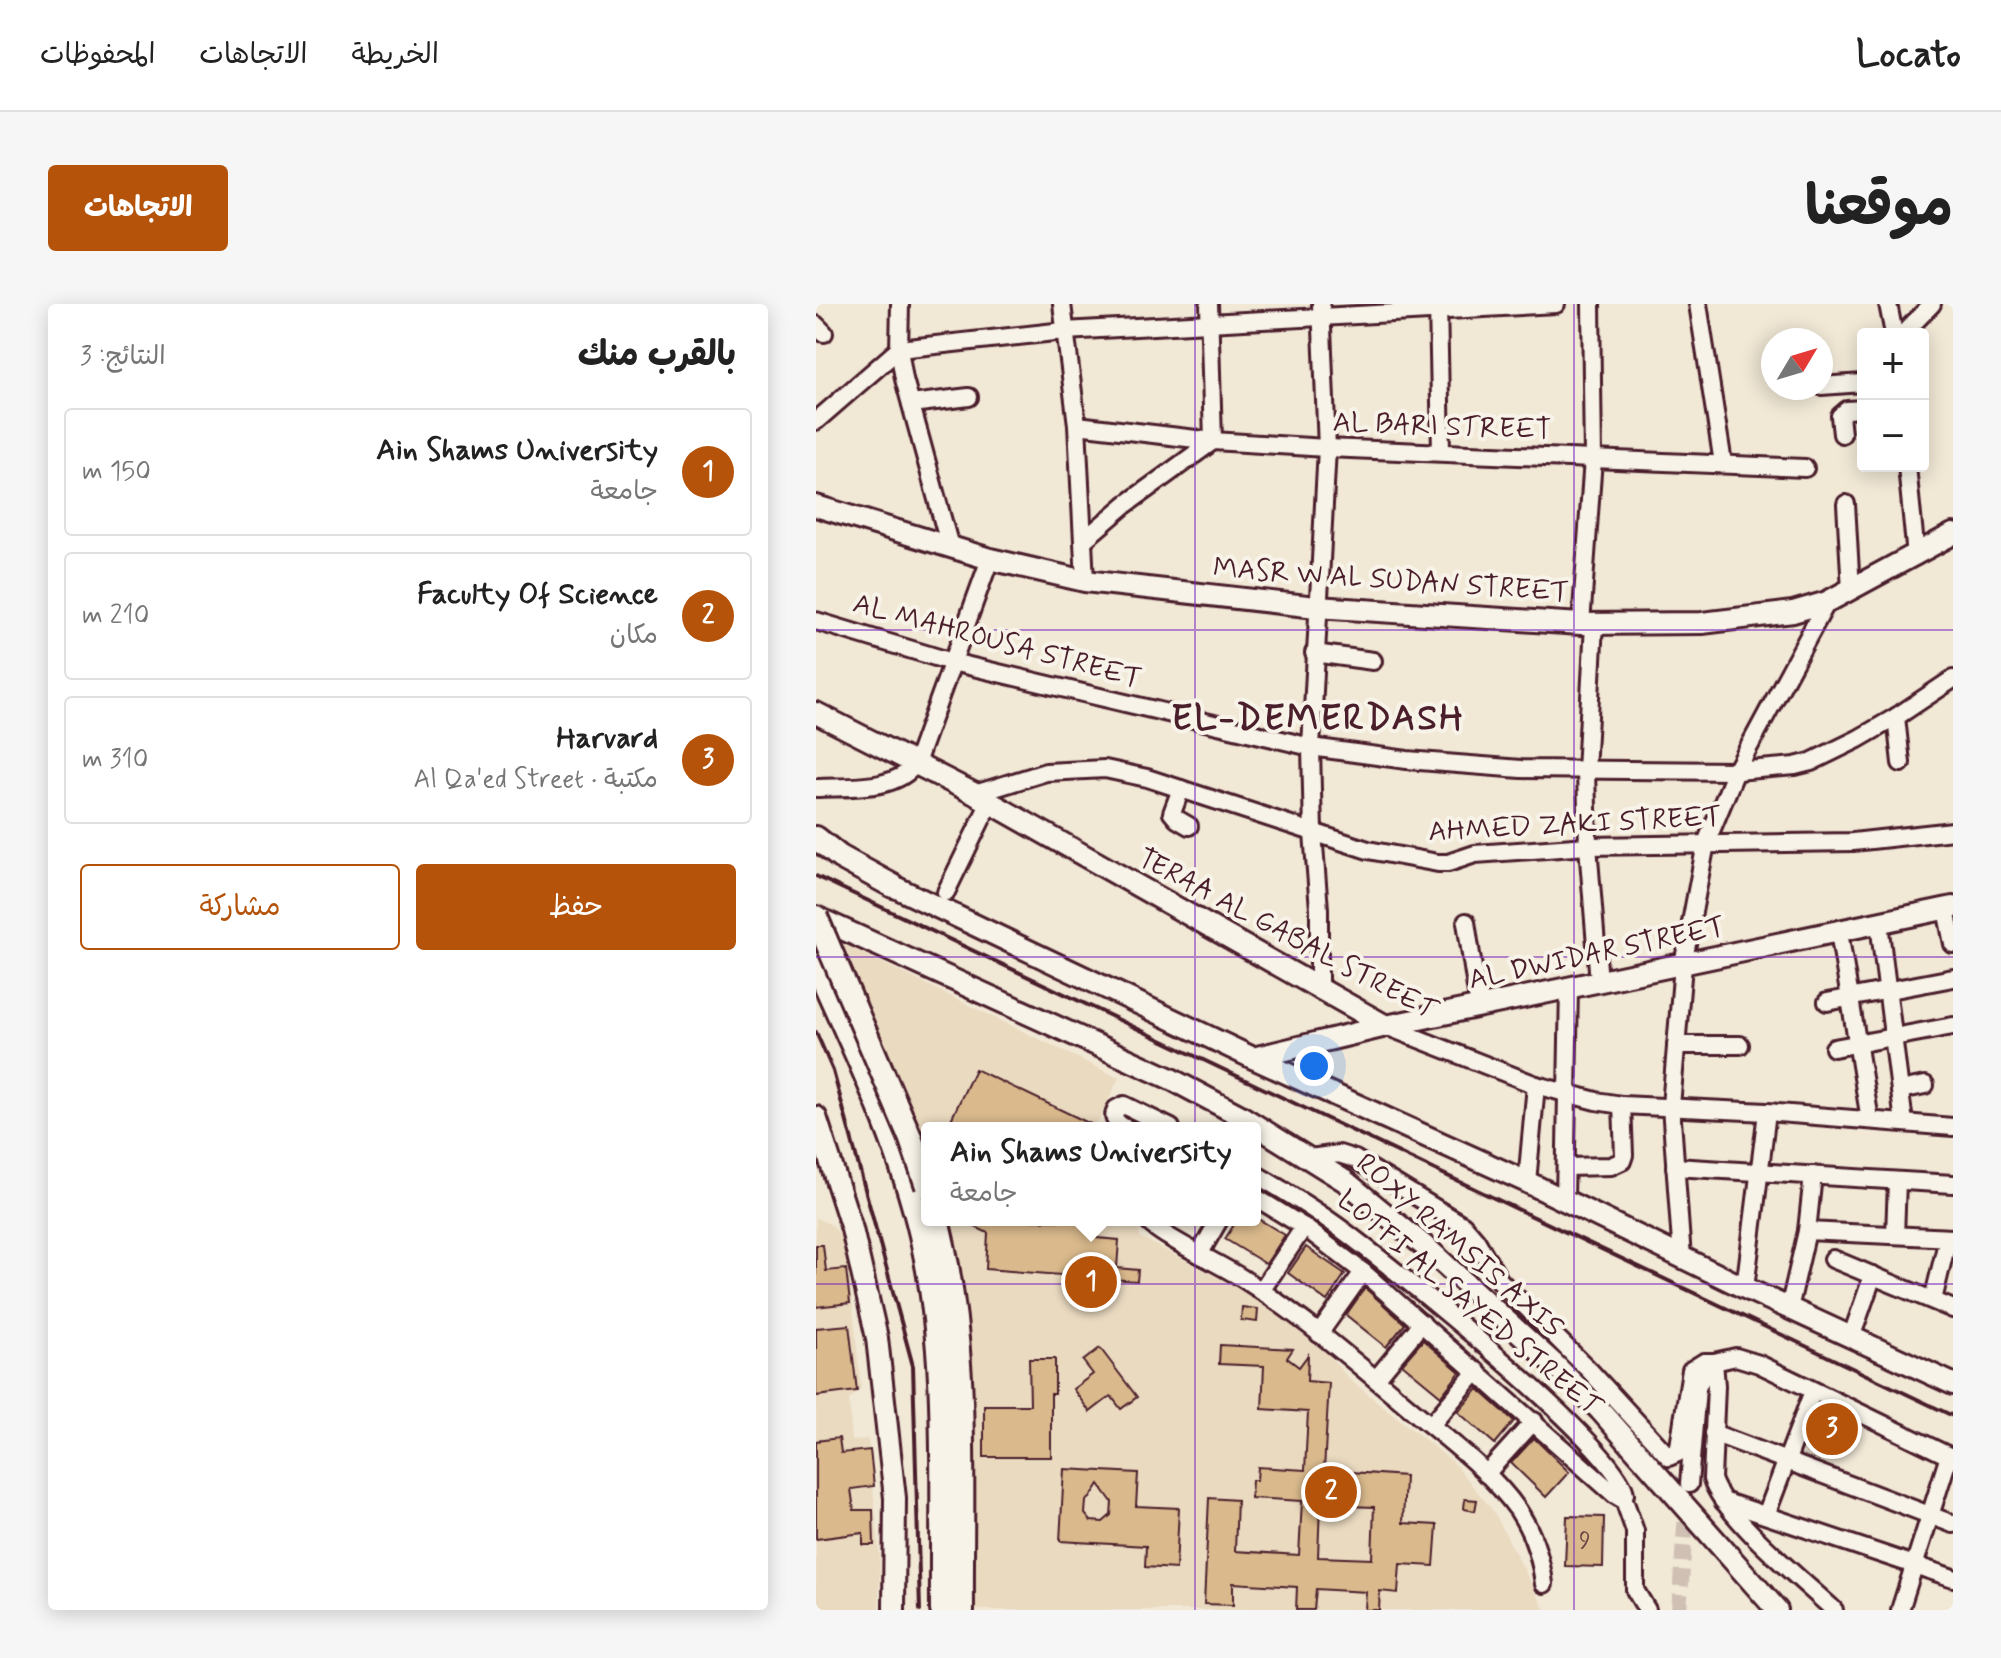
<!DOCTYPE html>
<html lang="ar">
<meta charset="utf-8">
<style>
:root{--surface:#fff;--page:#f6f6f6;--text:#222;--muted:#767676;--line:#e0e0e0;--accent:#b45309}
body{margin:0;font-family:Mynerve,"Playpen Sans Arabic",sans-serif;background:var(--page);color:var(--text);direction:rtl}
.controls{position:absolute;right:24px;top:24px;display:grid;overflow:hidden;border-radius:8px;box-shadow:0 4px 20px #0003}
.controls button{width:72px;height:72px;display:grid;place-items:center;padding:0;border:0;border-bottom:2px solid var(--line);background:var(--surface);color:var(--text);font:40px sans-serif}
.compass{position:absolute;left:945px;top:24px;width:72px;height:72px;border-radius:50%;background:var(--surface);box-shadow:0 4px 20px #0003;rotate:52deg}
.you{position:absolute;left:498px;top:762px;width:28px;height:28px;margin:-20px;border:6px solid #fff;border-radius:50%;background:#1a73e8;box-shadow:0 0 0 12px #1a73e833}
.badge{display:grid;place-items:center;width:52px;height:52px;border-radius:50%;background:var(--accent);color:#fff;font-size:26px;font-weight:700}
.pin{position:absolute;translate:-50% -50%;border:4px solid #fff;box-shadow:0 2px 8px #0006}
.popup{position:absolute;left:105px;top:818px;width:340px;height:104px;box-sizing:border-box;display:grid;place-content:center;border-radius:8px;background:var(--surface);filter:drop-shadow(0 2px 6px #0005);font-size:26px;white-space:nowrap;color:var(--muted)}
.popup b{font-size:30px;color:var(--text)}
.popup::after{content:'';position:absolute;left:50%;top:100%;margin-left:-16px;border:16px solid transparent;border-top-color:var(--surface)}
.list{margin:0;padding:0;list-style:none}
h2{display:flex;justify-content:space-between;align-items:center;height:104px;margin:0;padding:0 32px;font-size:34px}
h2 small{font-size:26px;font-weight:400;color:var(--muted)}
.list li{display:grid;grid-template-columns:52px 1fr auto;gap:24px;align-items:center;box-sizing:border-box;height:128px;margin:0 16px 16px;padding:0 16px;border:2px solid var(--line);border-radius:8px}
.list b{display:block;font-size:30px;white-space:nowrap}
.list p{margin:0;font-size:26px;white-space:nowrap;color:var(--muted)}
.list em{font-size:26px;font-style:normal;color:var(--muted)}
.actions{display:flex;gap:16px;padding:24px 32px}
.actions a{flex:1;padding:18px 0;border:2px solid var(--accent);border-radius:8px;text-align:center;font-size:28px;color:var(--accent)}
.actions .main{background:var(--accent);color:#fff}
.map{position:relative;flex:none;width:1137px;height:1306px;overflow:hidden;direction:ltr;border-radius:8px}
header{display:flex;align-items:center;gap:48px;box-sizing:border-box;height:112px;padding:0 40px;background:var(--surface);border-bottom:2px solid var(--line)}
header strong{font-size:38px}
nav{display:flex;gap:44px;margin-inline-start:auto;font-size:28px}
.intro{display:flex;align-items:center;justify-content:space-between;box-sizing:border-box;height:192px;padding:0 48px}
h1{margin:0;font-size:56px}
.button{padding:20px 36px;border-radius:8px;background:var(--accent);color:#fff;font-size:28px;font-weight:700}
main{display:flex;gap:48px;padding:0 48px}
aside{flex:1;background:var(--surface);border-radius:8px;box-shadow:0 4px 20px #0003}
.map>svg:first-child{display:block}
</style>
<header>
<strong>Locato</strong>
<nav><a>الخريطة</a><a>الاتجاهات</a><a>المحفوظات</a></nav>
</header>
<div class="intro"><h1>موقعنا</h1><a class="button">الاتجاهات</a></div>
<main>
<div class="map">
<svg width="1137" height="1306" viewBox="0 0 1137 1306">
<rect width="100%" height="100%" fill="#f1e8d6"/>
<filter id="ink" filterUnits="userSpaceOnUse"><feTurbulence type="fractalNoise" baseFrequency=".0125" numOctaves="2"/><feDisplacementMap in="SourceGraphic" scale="16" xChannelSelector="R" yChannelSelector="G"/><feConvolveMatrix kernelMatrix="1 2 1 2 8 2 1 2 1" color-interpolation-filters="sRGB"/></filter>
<g filter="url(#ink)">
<!-- built -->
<g fill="#eadac0">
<polygon points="19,636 303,774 279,824 111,824 111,859"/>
<polygon points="0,914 16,921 26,933 31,946 45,1084 33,1096 36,1137 52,1135 64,1254 63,1306 0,1306"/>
<polygon points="128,916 321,916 324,933 438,992 509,1047 533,1075 637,1158 678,1208 729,1306 155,1306"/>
</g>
<!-- building -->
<g fill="#daba8d" stroke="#4a1f2b" stroke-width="2" fill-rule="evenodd">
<polygon points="159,765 283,824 147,824 134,818"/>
<polygon points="145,916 283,917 281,934 303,936 301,964 322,966 321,977 170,965 172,929"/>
<polygon points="421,916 444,916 469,931 450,960 409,935"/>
<polygon points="0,941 7,941 10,967 30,965 34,999 0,1003"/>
<polygon points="490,943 529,970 511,997 472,969"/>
<polygon points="549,984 589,1020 570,1043 530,1011"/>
<polygon points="426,1003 442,1005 441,1018 425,1016"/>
<polygon points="33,1021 41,1087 0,1092 0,1024"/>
<polygon points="607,1036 644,1068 625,1092 586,1060"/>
<path d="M404,1041L477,1045L471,1054L483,1063L492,1051L491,1077L513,1079L508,1166L589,1172L587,1219L621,1221L618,1262L584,1260L582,1289L564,1287L563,1306H549L550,1288L500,1285L498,1306H480L481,1283L417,1279V1301L388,1300L393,1194L421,1196L419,1247L483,1251L486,1197L435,1194L436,1176H441L442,1163L489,1166L492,1108L446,1105L448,1062L403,1060ZM504,1201L558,1203L556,1255L502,1253Z"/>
<polygon points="284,1044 321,1093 305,1105 295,1092 274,1108 257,1085 277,1070 267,1057"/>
<polygon points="213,1055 239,1055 239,1090 235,1090 235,1153 168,1153 168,1101 214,1101"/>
<polygon points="662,1085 698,1117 679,1140 642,1108"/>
<polygon points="23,1134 25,1149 54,1146 58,1182 35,1185 38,1206 57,1206 58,1241 47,1241 47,1229 0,1235 0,1137"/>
<polygon points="718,1134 753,1168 730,1193 695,1159"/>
<path d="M248,1165L322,1169L320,1202L363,1204L360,1265L329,1263L330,1242L244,1237ZM283,1180L296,1198L295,1211L287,1218L275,1217L269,1210L270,1197L274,1194Z"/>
<polygon points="649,1195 661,1196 659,1207 648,1205"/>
<polygon points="751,1212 788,1213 787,1263 749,1262"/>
</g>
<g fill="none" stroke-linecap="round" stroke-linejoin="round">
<!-- minor-tunnel -->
<polyline stroke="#d0c0b4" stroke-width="16" stroke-dasharray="16 8" stroke-linecap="butt" points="863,1306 871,1196"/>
<defs>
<g id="minor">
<polyline points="84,0 83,45 88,75 134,243"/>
<polyline points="246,0 261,121 269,277"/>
<polyline points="622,0 625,147"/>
<polyline points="882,0 907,159"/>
<polyline points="1072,0 1078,30"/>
<polyline points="0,21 8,29"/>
<polyline points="1087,30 1116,0"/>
<polyline points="1005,82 1047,79"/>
<polyline points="95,100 153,93"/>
<polyline points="0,117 83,45 248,27 740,0"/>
<polyline points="261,121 397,137 511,144 989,164"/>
<polyline points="1026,130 1024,112 1031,106 1047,105"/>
<polyline points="1091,162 1100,252"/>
<polyline points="1030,200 1035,286"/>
<polyline points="268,236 309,201 397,137 393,0"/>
<polyline points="0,317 136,358 495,443 591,456 705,465 920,467 979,462 995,458 1042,435 1080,413 1137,375"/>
<polyline points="765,320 777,155 775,0"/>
<polyline points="778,320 770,467 772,542 783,678"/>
<polyline points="498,349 557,357"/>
<polyline points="1080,413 1085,459"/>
<path d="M0,484C32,482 80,488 100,459L174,255"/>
<polyline points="365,485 356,509 361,515 373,522"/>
<polyline points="159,490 230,468 289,465 331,474 552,546 622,559 632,559 659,550 772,542 1037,538 1137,527"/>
<polyline points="130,588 174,498"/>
<polyline points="1130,605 1137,640"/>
<polyline points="650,618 663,703"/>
<polyline points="1063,619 1088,819"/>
<polyline points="1023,628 1054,816"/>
<polyline points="503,686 503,605 497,529 495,443 511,144 505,0"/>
<polyline points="1011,698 1137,674"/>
<polyline points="570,722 720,781 780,797 806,801 951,808 1137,823"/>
<polyline points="860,741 924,741"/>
<polyline points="1018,744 1137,722"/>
<polyline points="1084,786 1109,781"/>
<path d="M310,824C302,820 295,815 300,805L308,801L355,824"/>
<polyline points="494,854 523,850 539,855 647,921 660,936 684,977 774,1067 853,1153 862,1149 875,1066 888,1058 898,1058 920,1053 943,1060 1137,1154"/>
<polyline points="750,863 795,862 806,857 808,851 806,801"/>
<polyline points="859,863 1137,880"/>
<path d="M439,870C467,886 495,903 521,922C568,956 806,1146 809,1190L804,1194L799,1191L547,968L488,923L439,893"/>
<polyline points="711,878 720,781"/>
<polyline points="749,896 753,684"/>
<path d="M331,916C341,931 409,962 429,976C490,1015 545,1063 601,1110C636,1139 676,1169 702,1206C717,1229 725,1253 728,1280"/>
<polyline points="991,927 1137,934"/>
<polyline points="1079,931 1081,877"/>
<polyline points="384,949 403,916"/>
<polyline points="866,954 855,802 867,661 890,539 920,467 1011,298"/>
<polyline points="1017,955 1137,1005"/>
<polyline points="929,984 951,808"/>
<polyline points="445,987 488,923"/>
<polyline points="1117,996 1132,934"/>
<polyline points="973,1005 991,927 997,871"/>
<polyline points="503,1030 547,968"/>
<polyline points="1035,1034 1057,971"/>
<path d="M898,1058L900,1082L896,1175C907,1212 987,1277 1018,1306"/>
<polyline points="560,1075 606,1019"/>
<polyline points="615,1121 661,1067"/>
<polyline points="897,1129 1137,1220"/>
<polyline points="670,1170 718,1117"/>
<polyline points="873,1180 881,1084 887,1071 898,1058"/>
<polyline points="807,1193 819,1227 819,1286 831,1306"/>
<polyline points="907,1197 1137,1274"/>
<polyline points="950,1211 997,1087"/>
<polyline points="1084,1306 1133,1152"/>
</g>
<g id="major">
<polyline points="0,202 174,255 269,277 500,303 765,320 886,319 977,308 1011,298 1137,230"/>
<polyline points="0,409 159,490 570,722"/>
<polyline points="77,582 437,754 711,878 929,984 1137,1080"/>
<polyline points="0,613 355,775 423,811 529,877 612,945 739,1061 784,1106 961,1306"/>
<polyline points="437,754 570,722 1137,603"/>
<polyline points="0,813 36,925 61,1034 79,1194 78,1306"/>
</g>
<g id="highway">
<polyline points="0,534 24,553 77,582"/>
<path d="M0,660C39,748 83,836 105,931C133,1053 125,1181 126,1306"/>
<path d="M121,916C154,1042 145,1177 146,1306"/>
</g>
</defs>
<!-- minor casing -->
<use href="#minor" stroke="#4a1f2b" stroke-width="22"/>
<!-- major casing -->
<use href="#major" stroke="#4a1f2b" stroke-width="26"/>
<!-- highway casing -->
<use href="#highway" stroke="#4a1f2b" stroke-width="28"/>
<!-- minor -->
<use href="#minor" stroke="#f7f3e8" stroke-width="16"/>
<!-- major -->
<use href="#major" stroke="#f7f3e8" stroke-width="20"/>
<!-- highway -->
<use href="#highway" stroke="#f7f3e8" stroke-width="22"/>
<!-- rail -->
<g stroke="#4a1f2b" stroke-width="4">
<polyline points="0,572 1137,1112"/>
<polyline points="0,728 17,767 97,1062 104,1306"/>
</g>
<defs>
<polyline id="highway-bridge" points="0,613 94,833 111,882"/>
</defs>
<!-- highway-bridge casing -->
<use href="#highway-bridge" stroke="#4a1f2b" stroke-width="28" stroke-linecap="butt"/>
<!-- highway-bridge -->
<use href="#highway-bridge" stroke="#f7f3e8" stroke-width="22"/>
</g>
</g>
<!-- grid -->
<path fill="none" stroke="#7b2cbf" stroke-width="2" stroke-opacity="0.55" d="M379,0V1306M758,0V1306M0,326H1137M0,653H1137M0,980H1137"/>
<g text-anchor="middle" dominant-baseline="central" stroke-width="8" stroke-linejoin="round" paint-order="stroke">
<!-- number labels -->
<g font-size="24" fill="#6e4644">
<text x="769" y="1237">9</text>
</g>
<!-- street labels -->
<g font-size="28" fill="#4a1f2b" stroke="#f7f3e8">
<text transform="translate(626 123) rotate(2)">AL BARI STREET</text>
<text transform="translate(575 277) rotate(4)">MASR W AL SUDAN STREET</text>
<text transform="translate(181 338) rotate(15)">AL MAHROUSA STREET</text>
<text transform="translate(759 521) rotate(-3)">AHMED ZAKI STREET</text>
<text transform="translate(471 631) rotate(28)">TERAA AL GABAL STREET</text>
<text transform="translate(781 650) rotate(-12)">AL DWIDAR STREET</text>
<text transform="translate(643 942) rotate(41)">ROXY RAMSIS AXIS</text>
<text transform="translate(653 1000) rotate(40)">LOTFI AL SAYED STREET</text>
</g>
<!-- district labels -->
<g font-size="36" font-weight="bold" letter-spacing="2" fill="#4a1f2b" stroke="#f7f3e8">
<text x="502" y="415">EL-DEMERDASH</text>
</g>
</g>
</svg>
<div class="controls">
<button>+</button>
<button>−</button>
</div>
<svg class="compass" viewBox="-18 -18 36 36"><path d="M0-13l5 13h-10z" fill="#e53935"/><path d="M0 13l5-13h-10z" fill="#767676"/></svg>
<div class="you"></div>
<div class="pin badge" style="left:275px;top:978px">1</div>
<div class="popup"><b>Ain Shams University</b>جامعة</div>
<div class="pin badge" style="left:515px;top:1188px">2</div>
<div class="pin badge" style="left:1016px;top:1125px">3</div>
</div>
<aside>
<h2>بالقرب منك<small>النتائج: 3</small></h2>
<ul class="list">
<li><span class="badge">1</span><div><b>Ain Shams University</b><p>جامعة</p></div><em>150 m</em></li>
<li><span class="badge">2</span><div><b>Faculty Of Science</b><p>مكان</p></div><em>210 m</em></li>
<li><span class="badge">3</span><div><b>Harvard</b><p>مكتبة · Al Qa'ed Street</p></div><em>310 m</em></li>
</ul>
<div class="actions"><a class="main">حفظ</a><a>مشاركة</a></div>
</aside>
</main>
